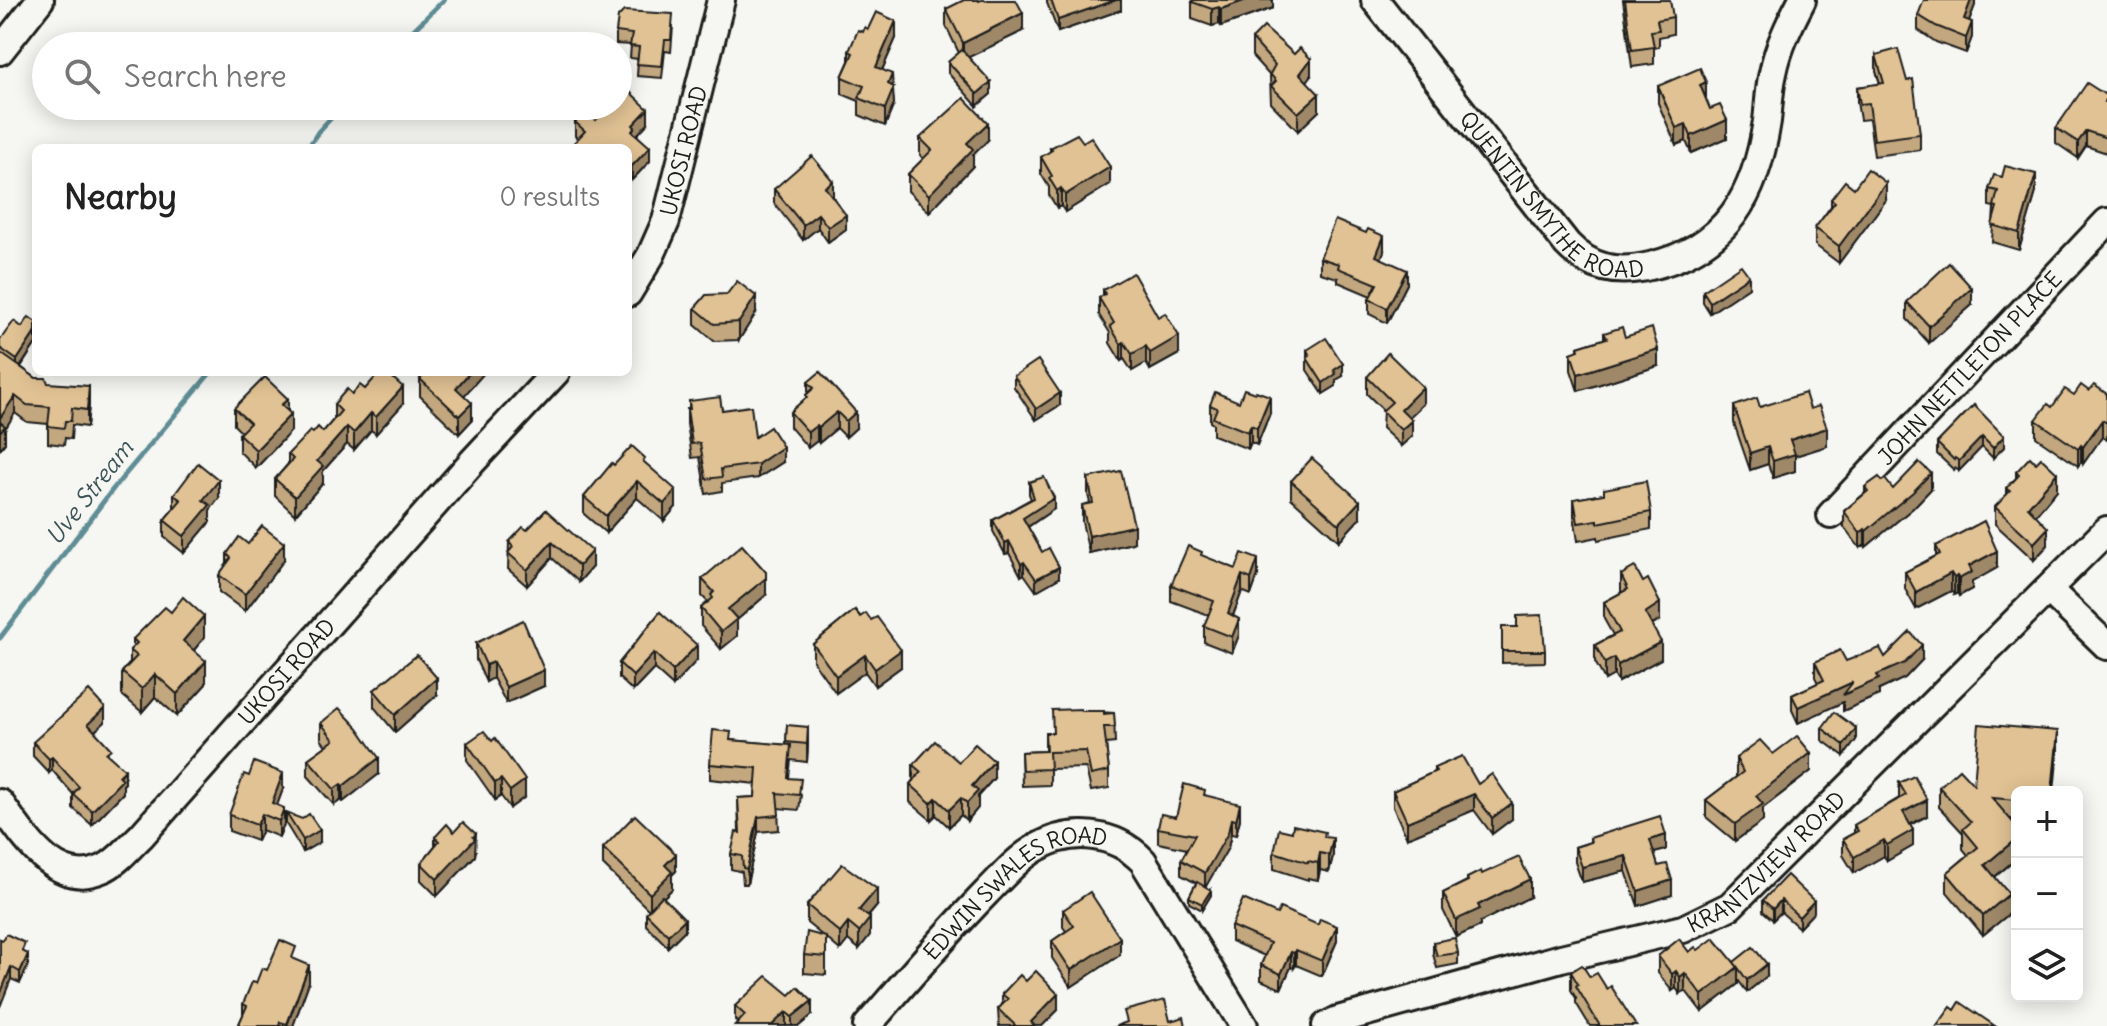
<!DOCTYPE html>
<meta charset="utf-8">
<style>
:root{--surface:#fff;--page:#f6f6f6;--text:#222;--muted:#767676;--line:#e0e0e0}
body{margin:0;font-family:Delius,sans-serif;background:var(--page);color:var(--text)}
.controls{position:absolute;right:24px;bottom:24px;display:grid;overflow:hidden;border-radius:12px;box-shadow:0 4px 20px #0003}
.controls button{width:72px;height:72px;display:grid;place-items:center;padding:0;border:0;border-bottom:2px solid var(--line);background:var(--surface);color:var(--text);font:40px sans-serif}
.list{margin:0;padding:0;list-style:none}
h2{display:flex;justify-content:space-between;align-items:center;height:104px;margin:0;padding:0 32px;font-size:34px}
h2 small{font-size:26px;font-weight:400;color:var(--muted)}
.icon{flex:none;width:44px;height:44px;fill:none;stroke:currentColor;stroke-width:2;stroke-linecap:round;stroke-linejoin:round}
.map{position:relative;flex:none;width:2107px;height:1026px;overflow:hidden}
.search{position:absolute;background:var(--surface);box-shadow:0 4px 20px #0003;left:32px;top:32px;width:600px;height:88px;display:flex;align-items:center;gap:20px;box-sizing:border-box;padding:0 28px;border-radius:44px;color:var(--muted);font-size:30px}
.panel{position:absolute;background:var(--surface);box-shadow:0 4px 20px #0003;left:32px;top:144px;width:600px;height:232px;border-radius:12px}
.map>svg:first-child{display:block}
</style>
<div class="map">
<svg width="2107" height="1026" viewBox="0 0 2107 1026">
<rect width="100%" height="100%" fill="#f6f6f2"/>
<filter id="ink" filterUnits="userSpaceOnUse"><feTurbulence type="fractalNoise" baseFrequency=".0125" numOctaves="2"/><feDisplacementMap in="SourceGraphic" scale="16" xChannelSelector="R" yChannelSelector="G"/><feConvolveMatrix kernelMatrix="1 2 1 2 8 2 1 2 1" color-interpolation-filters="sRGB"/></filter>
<g filter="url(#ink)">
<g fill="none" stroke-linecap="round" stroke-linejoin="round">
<!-- stream -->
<g stroke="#5e8d95" stroke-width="5">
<polyline points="397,46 444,0"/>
<polyline points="308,148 318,132 342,106"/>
<polyline points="0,638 113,489 211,372"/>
</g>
<defs>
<g id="minor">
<path id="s1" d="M1375,0L1567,244C1591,269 1616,274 1650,266C1727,248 1756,195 1767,121C1769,105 1769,89 1773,73C1778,47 1790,23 1802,0"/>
<polyline points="0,51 40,0"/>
<path id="s2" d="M628,293L651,255L666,221L721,0"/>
<path id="s3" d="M1831,515L2107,222"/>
<polyline points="2049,590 2107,646"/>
<path id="s4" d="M0,803C23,834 55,890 102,869C117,863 130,846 141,836L472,462L556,372"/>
<path id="s5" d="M867,1026C906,981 945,935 986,893C1002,877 1017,859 1036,848C1072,827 1115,832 1143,861L1244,1026"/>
<path id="s6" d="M1326,1026L1338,1020L1561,958L1683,929L1730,906L2107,530"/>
</g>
</defs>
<!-- minor casing -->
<use href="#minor" stroke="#1c1c1c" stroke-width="32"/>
<!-- minor -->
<use href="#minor" stroke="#f6f6f2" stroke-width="26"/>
</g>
<!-- wall -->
<g fill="#c2a77f" stroke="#1c1c1c" stroke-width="2">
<polygon points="1047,0 1121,0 1121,10 1058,32 1047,3"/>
<polygon points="1273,0 1273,8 1221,26 1219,24 1212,26 1192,19 1192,2"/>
<polygon points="1623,0 1651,0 1673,17 1673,34 1659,37 1659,47 1654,48 1654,64 1632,67"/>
<polygon points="1975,0 1975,5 1969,21 1972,37 1966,53 1936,42 1918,30 1918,15"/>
<polygon points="946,9 1023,31 968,57 991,94 977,106 948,73 948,62 959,53 946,26"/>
<polygon points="673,26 671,52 665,51 662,78 637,76 638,59 630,58 631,45 616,44 616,32"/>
<polygon points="863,32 896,38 882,70 892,86 894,104 885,126 859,115 859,101 842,94 842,77 849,61 849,51"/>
<polygon points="1252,39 1311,76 1307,81 1319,111 1298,131 1271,103 1270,76 1252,56"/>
<polygon points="1876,55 1920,134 1920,150 1874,156 1869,119 1860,120 1857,102 1857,87 1880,84 1876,71"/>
<polygon points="1658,86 1706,99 1710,109 1727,138 1691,153 1686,141 1676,145 1658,103"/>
<polygon points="2107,96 2107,153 2086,146 2078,158 2056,143 2056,128"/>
<polygon points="610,110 648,123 637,135 650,161 632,180 628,177 628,148 569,148 578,139 575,136 575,122 596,120"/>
<polygon points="920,138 988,140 973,155 973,166 929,212 908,191 908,174 923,159 920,155"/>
<polygon points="1050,148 1110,184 1065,212 1061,206 1057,208 1049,195 1049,187 1041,174 1041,157 1050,152"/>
<polygon points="1854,188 1886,200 1839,263 1815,245 1815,228 1831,206 1831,199"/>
<polygon points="774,189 833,196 846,229 828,242 818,228 803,240 774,203"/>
<polygon points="1989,189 2036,192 2019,250 1992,242 1994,207 1989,206"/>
<polygon points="1384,251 1381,259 1407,284 1387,323 1369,314 1369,299 1371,296 1338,282 1338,278 1320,273 1320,258"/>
<polygon points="1749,287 1710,313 1703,302 1703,291"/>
<polygon points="1103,290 1179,354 1150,370 1146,363 1132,371 1124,359 1121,361 1110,343 1110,333 1099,315 1099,298 1103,295"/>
<polygon points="1907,302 1972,305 1929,343 1907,319"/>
<polygon points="695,308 756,313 739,340 714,341 695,325"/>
<polygon points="1604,333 1625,337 1658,366 1578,391 1571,370 1571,353 1578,351 1578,347 1604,339"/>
<polygon points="0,340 36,343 21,367 36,378 89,404 87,427 72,425 71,439 65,438 64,445 48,443 48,424 27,422 15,413 5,429 5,443 0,449"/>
<polygon points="1307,350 1343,376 1336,380 1336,386 1323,394 1307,370"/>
<polygon points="1014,376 1060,405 1036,420 1014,387"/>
<polygon points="1367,377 1423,404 1409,417 1412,436 1401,446 1382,428 1383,410 1367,394"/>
<polygon points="420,379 464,396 472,420 459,434 420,396"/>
<polygon points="808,382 856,428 846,437 837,428 819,443 817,441 808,448 790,427 790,412 806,398 806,395 808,392"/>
<polygon points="365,389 403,404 376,434 371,430 354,450 347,444 323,471 323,483 295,515 275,496 275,479 288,464 288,454 313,433 323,432 334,419 334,404 352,394"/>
<polygon points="2089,391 2107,394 2107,440 2102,437 2083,464 2081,462 2078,466 2036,437 2036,420 2052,407 2074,395"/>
<polygon points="689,401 722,410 755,437 783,462 758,478 722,483 722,491 706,494 700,457 692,458 687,424 687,409 689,409"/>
<polygon points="1210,405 1270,413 1257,445 1251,442 1248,449 1213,435 1213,424 1210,422"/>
<polygon points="1974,405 2004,447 1993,458 1982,447 1959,471 1955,468 1954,470 1937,454 1937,443"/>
<polygon points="1734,406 1810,409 1827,446 1795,456 1795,471 1773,478 1768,464 1750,470 1734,423"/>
<polygon points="234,408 288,411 291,431 256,468 239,451 239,434 241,432 234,425"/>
<polygon points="645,463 676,507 664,521 637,498 606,533 584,514 584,497 614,465"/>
<polygon points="2016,472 2057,490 2036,515 2048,545 2034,560 1995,524 1995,507 2007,495 2007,488 2016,478"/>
<polygon points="1088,478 1134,542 1132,543 1089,553 1082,522 1082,505 1090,503 1088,495"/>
<polygon points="1291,481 1360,518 1339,541 1291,498"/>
<polygon points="1882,481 1893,489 1931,489 1913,508 1866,547 1865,545 1860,548 1844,527 1844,511 1865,493 1865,487"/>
<polygon points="1029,482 1054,509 1028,527 1042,552 1059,578 1036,591 1024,574 1021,576 1009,553 1005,554 993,531 993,520 1031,499 1029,494"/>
<polygon points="1604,489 1651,512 1651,529 1598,540 1598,537 1578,541 1574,516 1574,499 1604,494"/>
<polygon points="174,495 219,498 210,510 210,522 184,553 164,537 164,520 174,508"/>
<polygon points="546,510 592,567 579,582 552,558 527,586 508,569 509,542 527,530"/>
<polygon points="248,544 284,560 245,611 219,592 219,575 227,564 227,554"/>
<polygon points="1936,546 1997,568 1972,582 1972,589 1959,596 1957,593 1954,595 1951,591 1916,609 1905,589 1905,572 1936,556"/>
<polygon points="1202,556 1236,569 1258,575 1251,595 1242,591 1233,616 1239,635 1232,653 1204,642 1204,626 1209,615 1171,601 1171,585"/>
<polygon points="1621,575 1660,620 1652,626 1661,659 1618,682 1614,675 1605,680 1595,662 1595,645 1613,635 1604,619 1604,602 1621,593"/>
<polygon points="702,579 766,595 737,620 737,636 721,649 701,626 701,608 708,602 702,596"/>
<polygon points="855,610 901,667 875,686 865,672 836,693 813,661 813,644"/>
<polygon points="660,612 697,660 673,686 654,669 633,691 619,678 619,663"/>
<polygon points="1502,627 1517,627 1545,651 1545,662 1502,663"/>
<polygon points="204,638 194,650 206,684 177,716 155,697 142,712 122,695 122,672 130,663 130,650 133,647 133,639"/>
<polygon points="476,643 544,686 506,703 493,678 486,682 476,660"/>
<polygon points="1885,657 1922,660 1905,678 1879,690 1879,695 1843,711 1843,702 1798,723 1792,710 1792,695 1818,683 1815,677 1815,662 1846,661"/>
<polygon points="374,690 437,695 395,732 374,707"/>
<polygon points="1081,711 1114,713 1115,743 1106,744 1109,771 1109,788 1091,791 1086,768 1050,769 1050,785 1022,786 1021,752 1045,751 1045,733 1052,733"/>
<polygon points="105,722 95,731 125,783 123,785 123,793 92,825 73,808 73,794 52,770 49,773 33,756 33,742"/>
<polygon points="321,723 379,774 343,802 341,800 334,805 308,776 308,759 326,746 321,739"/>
<polygon points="787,725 808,744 807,762 791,760 789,778 801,795 799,810 778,808 779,830 758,832 747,884 743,884 742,872 731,869 731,854 739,833 738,798 755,797 756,784 710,779 710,764 731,740 786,745"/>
<polygon points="1822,728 1856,740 1844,756 1822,740"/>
<polygon points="467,743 525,797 510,808 501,796 495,800 467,760"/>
<polygon points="2058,750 2017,792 2017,820 2010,819 2017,858 1995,877 2009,914 1983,935 1947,892 1947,873 1968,855 1963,849 1963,833 1939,807 1939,787 1974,785"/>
<polygon points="1773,754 1811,771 1763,808 1763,821 1735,841 1706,817 1706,800 1736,777 1736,758"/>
<polygon points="959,762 994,778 978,796 978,808 967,821 961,815 949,827 936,815 931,820 910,802 910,784 913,780 913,765"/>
<polygon points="1434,768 1478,784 1512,819 1492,834 1474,810 1407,838 1393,807 1393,791 1434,772"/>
<polygon points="1899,783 1927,816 1910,825 1913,846 1887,861 1884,856 1854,873 1843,855 1843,839 1854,833 1854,825 1899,798"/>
<polygon points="283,789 277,805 284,824 279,837 262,830 257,841 229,831 229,815"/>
<polygon points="1205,795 1240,819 1236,835 1231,834 1228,848 1205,887 1211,895 1202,910 1189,903 1189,897 1196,883 1181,875 1181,860 1187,849 1158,843 1158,828"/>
<polygon points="286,813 320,842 303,852 286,824"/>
<polygon points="435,837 476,851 475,856 437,896 421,880 421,863 435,846"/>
<polygon points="1325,837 1333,856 1329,872 1320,870 1318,880 1308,878 1308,880 1274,869 1274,852"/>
<polygon points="1590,838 1666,850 1654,853 1658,866 1672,895 1638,906 1626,871 1582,882 1575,862 1575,847 1590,842"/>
<polygon points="603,848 676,871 672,875 672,889 663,898 685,930 668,947 646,925 646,913 649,910 603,865"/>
<polygon points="1482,874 1530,897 1480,922 1480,926 1456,937 1443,910 1443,893 1467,881 1467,878"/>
<polygon points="1763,900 1814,901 1814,912 1799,928 1781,912 1773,920 1763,911"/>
<polygon points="807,905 877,906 868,917 870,935 859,949 848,940 840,950 826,938 826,975 804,973 804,955 823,936 807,923"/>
<polygon points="1063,910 1120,955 1071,987 1052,958 1052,941 1066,931 1063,927"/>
<polygon points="1231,926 1337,941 1322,976 1296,965 1294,968 1291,967 1281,989 1261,980 1261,965 1265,956 1231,941"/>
<polygon points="0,939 25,953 28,966 20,983 11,979"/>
<polygon points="1433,942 1458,953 1458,964 1437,968 1433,954"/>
<polygon points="1698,950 1734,962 1767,976 1747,992 1738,980 1738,984 1702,1012 1685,990 1680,994 1676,988 1672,991 1658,973 1658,956"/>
<polygon points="296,960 309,982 293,1026 238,1026 243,1015 243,1004 256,983 267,970"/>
<polygon points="1571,972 1590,977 1607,989 1636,1026 1590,1026 1576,1003 1576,998 1571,990"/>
<polygon points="1002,994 1058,1010 1042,1026 999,1026 998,1009 1002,1005"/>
<polygon points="735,1006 812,1015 799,1026 735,1026 738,1023 735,1020"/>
</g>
<!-- shaded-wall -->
<g fill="#9e8868" stroke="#1c1c1c" stroke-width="2">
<polygon points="1116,0 1121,0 1121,10 1058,32 1058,20"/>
<polygon points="1246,0 1273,0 1273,8 1221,26 1221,9"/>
<polygon points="1971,0 1975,0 1975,5 1964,34 1964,19"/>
<polygon points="1219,7 1219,24 1212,26 1212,9"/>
<polygon points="1023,13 1023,31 963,60 963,43"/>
<polygon points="896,21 896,38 876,84 876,67"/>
<polygon points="1972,22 1972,37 1966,53 1966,38"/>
<polygon points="1311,59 1311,76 1300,91 1300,74"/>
<polygon points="892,74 894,104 885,126 885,109 888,84"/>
<polygon points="991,82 991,94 977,106 977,94"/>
<polygon points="1706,82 1706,99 1700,85"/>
<polygon points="1319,94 1319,111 1298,131 1298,113"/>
<polygon points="648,109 648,123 635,137 632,145 633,125"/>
<polygon points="1727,120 1727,138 1691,153 1691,136"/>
<polygon points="988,123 988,140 973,155 973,166 929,212 929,195 967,143"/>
<polygon points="1686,124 1686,141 1676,145 1676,128"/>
<polygon points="2086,131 2086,146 2078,158 2078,142"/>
<polygon points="650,147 650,161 632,180 632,166"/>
<polygon points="1110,167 1110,184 1065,212 1065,195"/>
<polygon points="2036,174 2036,192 2019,250 2019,233"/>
<polygon points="833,181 833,196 825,202 825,187"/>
<polygon points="1886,183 1886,200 1839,263 1839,246"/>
<polygon points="1061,188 1061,206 1057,208 1057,191"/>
<polygon points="818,214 818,228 803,240 803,225"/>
<polygon points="846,215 846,229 828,242 828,227"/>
<polygon points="1384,236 1384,251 1376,271 1376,256"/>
<polygon points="1407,270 1407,284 1387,323 1387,308"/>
<polygon points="1749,276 1749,287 1710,313 1710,302"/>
<polygon points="1972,288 1972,305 1929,343 1929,326"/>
<polygon points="756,296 756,313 739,340 739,322"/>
<polygon points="36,331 36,343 17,372 17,360"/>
<polygon points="1179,336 1179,354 1150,370 1150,353"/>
<polygon points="1124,342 1124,359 1121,361 1121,344"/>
<polygon points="1146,346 1146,363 1132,371 1132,354"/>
<polygon points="1658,349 1658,366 1578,391 1578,374"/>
<polygon points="1343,364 1343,376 1336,380 1336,386 1323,394 1323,383 1334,370"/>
<polygon points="470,372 485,372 456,405 456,388"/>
<polygon points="89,386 89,404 87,427 87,410"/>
<polygon points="403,387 403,404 376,434 376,417"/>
<polygon points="1423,387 1423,404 1401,425 1401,409"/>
<polygon points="1060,393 1060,405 1036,420 1036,409"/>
<polygon points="15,396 15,413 5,429 5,443 0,449 0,418"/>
<polygon points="1270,396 1270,413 1257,445 1257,428"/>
<polygon points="288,399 288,416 281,405"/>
<polygon points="472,403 472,420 459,434 459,416"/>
<polygon points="837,412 837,428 819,443 819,427"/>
<polygon points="856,412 856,428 846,437 846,421"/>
<polygon points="371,413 371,430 354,450 354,433"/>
<polygon points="291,414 291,431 256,468 256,450"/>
<polygon points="1412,420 1412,436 1401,446 1401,430"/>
<polygon points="2102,420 2102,437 2083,464 2083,447"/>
<polygon points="817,425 817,441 808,448 808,432"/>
<polygon points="1251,425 1251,442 1248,449 1248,432"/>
<polygon points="347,427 347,444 323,471 323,483 295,515 295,497 317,461"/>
<polygon points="1827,428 1827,446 1795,456 1795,471 1773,478 1773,461 1790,440"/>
<polygon points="2004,436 2004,447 1993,458 1993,448"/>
<polygon points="1982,437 1982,447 1959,471 1959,461"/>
<polygon points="2081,445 2081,462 2078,466 2078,449"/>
<polygon points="783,447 783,462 758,478 758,464"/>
<polygon points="1768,447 1768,464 1750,470 1750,453"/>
<polygon points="1931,473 1931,489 1913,508 1866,547 1866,531"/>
<polygon points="2057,473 2057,490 2028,524 2028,507"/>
<polygon points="219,480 219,498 210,510 210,522 184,553 184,536 203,500"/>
<polygon points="637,481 637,498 606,533 606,516"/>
<polygon points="676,490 676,507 664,521 664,504"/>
<polygon points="1054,498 1054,509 1023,530 1023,518"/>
<polygon points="1360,501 1360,518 1339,541 1339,524"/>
<polygon points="1134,525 1134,542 1132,543 1089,553 1089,536"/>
<polygon points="2048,528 2048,545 2034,560 2034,543"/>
<polygon points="1865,529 1865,545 1860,548 1860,533"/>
<polygon points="1009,541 1009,553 1005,554 1005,543"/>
<polygon points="552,542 552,558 527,586 527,570"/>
<polygon points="284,543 284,560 245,611 245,594"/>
<polygon points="592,551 592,567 579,582 579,566"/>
<polygon points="1997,551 1997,568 1972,582 1972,589 1959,596 1959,579 1969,566"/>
<polygon points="1258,559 1258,575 1251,595 1251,579"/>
<polygon points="1024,562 1024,574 1021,576 1021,564"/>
<polygon points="1059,567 1059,578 1036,591 1036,579"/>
<polygon points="1951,573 1951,591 1916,609 1916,592"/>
<polygon points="1242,575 1242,591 1228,629 1228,613"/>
<polygon points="1957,576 1957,593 1954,595 1954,578"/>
<polygon points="766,578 766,595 737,620 737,636 721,649 721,632 728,609"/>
<polygon points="1660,603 1660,620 1645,630 1645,613"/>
<polygon points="204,616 204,638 183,663 183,641"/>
<polygon points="1239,619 1239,635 1232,653 1232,637"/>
<polygon points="1661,642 1661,659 1618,682 1618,665"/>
<polygon points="697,645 697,660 673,686 673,671"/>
<polygon points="1922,645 1922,660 1905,678 1879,690 1879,695 1843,711 1843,702 1798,723 1798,707 1853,682 1877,675"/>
<polygon points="901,650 901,667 875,686 875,669"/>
<polygon points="654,653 654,669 633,691 633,676"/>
<polygon points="865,655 865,672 836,693 836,676"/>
<polygon points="1614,658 1614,675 1605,680 1605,663"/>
<polygon points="206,661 206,684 177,716 177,694"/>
<polygon points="493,662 493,678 486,682 486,665"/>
<polygon points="544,670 544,686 506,703 506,687"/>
<polygon points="155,674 155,697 142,712 142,689"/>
<polygon points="437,678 437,695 395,732 395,715"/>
<polygon points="105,708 105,722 88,737 88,724"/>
<polygon points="808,727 808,744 807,762 807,744"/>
<polygon points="1856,728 1856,740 1844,756 1844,745"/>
<polygon points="2058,731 2058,750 2054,792 2052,792"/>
<polygon points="1811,753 1811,771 1763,808 1763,821 1735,841 1735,824 1756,796"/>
<polygon points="52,757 52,770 49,773 49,759"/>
<polygon points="379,758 379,774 343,802 343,786"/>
<polygon points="994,761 994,778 978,796 978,808 967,821 967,803 972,786"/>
<polygon points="125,770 125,783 123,785 123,793 92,825 92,811"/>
<polygon points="283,773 283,789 272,819 272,803"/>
<polygon points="501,779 501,796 495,800 495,783"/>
<polygon points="525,780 525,797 510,808 510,791"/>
<polygon points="341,784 341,800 334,805 334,789"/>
<polygon points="1474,794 1474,810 1407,838 1407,822"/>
<polygon points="936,798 936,815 931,820 931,803"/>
<polygon points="961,798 961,815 949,827 949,810"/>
<polygon points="1927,800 1927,816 1903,828 1903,812"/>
<polygon points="1512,803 1512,819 1492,834 1492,818"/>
<polygon points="1240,804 1240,819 1236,835 1236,820"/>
<polygon points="284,808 284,824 279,837 279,821"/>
<polygon points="262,814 262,830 257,841 257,825"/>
<polygon points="758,817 758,832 747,884 747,869"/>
<polygon points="1231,819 1231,834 1228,848 1205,888 1205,873"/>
<polygon points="320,830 320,842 303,852 303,840"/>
<polygon points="1913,830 1913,846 1887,861 1887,845"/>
<polygon points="476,834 475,856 437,896 437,879"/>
<polygon points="1666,835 1666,850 1650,854 1650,840"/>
<polygon points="1333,838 1333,856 1329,872 1329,855"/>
<polygon points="2017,838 2017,858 1985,885 1985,865"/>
<polygon points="1884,840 1884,856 1854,873 1854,857"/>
<polygon points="1320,853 1320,870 1318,880 1318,863"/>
<polygon points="676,854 676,871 672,875 672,889 650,911 650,894 665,865"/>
<polygon points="1626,856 1626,871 1582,882 1582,867"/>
<polygon points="1530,879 1530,897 1480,922 1480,926 1456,937 1456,920 1478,905"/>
<polygon points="1672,880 1672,895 1638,906 1638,891"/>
<polygon points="877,889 877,906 859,927 859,910"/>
<polygon points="1211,890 1211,895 1202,910 1202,904"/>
<polygon points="2009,894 2009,914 1983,935 1983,916"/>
<polygon points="1781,900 1781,912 1773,920 1773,909"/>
<polygon points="1814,901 1814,912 1799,928 1799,917"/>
<polygon points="870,918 870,935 859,949 859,932"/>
<polygon points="685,919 685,930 668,947 668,935"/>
<polygon points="848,923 848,940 840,950 840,933"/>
<polygon points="1337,926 1337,941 1322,976 1322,961"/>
<polygon points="1120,938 1120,955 1071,987 1071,970"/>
<polygon points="1296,950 1296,965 1294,968 1294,953"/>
<polygon points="1291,952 1291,967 1281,989 1281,974"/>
<polygon points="28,954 28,966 20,983 20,972"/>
<polygon points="1767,964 1767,976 1747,992 1747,980"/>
<polygon points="309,965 309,982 293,1026 287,1026"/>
<polygon points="11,967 11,979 0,1007 0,995"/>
<polygon points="1738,967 1738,984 1702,1012 1702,995"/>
<polygon points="1676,971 1676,988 1672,991 1672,974"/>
<polygon points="1685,973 1685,990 1680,994 1680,977"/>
<polygon points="1058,994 1058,1010 1042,1026 1031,1026 1031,1022"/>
<polygon points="812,1001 812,1015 799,1026 792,1026 792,1017"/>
<polygon points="786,1012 786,1026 771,1026"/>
</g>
<!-- building -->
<g fill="#e1c294" stroke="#1c1c1c" stroke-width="2">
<polygon points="964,0 978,0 979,1 981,0 1016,0 1023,13 963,43 946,9"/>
<polygon points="1051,0 1116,0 1058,20"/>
<polygon points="1193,0 1246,0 1221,9 1219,7 1212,9 1192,2"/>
<polygon points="1625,0 1670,0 1673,17 1657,20 1659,30 1651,31 1654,47 1632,50"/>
<polygon points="1924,0 1971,0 1964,19 1972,22 1966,38 1936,26 1918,15"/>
<polygon points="624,11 673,14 671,40 665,40 662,66 637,64 639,47 630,46 632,34 616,32 618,17"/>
<polygon points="876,12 896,21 876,67 892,74 888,84 894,87 885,109 859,98 864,86 842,77 853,53 849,51 858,30 863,32 865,27 868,29"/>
<polygon points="1264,27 1294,54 1300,48 1311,59 1300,74 1319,94 1298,113 1271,86 1276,81 1270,74 1275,65 1252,39"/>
<polygon points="1898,49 1907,81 1913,79 1920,134 1874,140 1869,103 1860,104 1857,87 1884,83 1876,55"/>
<polygon points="962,50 991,82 977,94 948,62"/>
<polygon points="1700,68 1706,82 1700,85 1710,109 1720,105 1727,120 1691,136 1686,124 1676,128 1658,86"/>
<polygon points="2087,83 2107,96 2105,102 2107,102 2107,138 2086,131 2078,142 2056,128"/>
<polygon points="629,91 648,109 633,125 635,127 632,131 650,147 632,166 628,163 628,148 598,148 595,145 592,148 569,148 585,131 575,122 586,111 596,120 607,108 610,110 614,106 618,106 618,102"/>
<polygon points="964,98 988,123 967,143 973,149 929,195 908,174 932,150 920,138"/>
<polygon points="1077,134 1083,142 1091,137 1110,167 1065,195 1061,188 1057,191 1049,178 1052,176 1041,157 1052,150 1050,148"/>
<polygon points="812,156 833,181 825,187 846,215 828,227 818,214 803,225 774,189"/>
<polygon points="2005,166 2036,174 2019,233 1992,225 1997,207 1994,206 1998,191 1989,189 1994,175 2002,177"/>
<polygon points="1868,169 1886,183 1839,246 1815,228 1835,202 1831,199 1845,181 1854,188"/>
<polygon points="1335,220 1366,233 1368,229 1384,236 1376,256 1407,270 1387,308 1369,299 1377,284 1338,268 1339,264 1320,258"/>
<polygon points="1949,263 1972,288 1929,326 1907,302"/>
<polygon points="1741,265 1749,276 1710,302 1703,291"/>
<polygon points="1133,273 1158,317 1165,313 1179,336 1150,353 1146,346 1132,354 1124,342 1121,344 1110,326 1114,323 1099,298 1105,294 1103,290"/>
<polygon points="737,281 756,296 739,322 714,324 695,308 706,295 727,294"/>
<polygon points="29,317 36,322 36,331 17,360 0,348 0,340 14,321 22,327"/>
<polygon points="1622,327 1625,337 1652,328 1658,349 1578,374 1571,353 1579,350 1578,347 1607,338 1604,333"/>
<polygon points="1326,338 1343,364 1334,370 1336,374 1323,383 1307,358 1310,356 1307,350"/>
<polygon points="1388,353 1423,387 1401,409 1412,420 1401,430 1382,411 1392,402 1367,377"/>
<polygon points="2,354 36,378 46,378 48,383 89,386 87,410 72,408 71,421 65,421 64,428 48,426 50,407 27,405 15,396 0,418 0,357"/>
<polygon points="1038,360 1060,393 1036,409 1014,376"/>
<polygon points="380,372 386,372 403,387 376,417 371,413 354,433 347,427 317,461 323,466 295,497 275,479 293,459 288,454 310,431 313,433 318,427 323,432 341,411 334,404 347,389 352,394 360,385 365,389"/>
<polygon points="427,372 470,372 456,388 472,403 459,416 420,379"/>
<polygon points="820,372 856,412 846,421 837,412 819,427 817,425 808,432 790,412 807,397 806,395 814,388 808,382"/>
<polygon points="265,377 288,399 281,405 291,414 256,450 239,434 250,423 234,408"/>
<polygon points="2081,385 2089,391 2094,385 2107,394 2107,423 2102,420 2083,447 2081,445 2078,449 2036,420 2048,404 2052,407 2065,389 2074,395"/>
<polygon points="1244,389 1255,393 1256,391 1270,396 1257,428 1251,425 1248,432 1213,418 1217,408 1210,405 1215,392 1239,402"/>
<polygon points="1805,393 1810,409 1819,406 1827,428 1790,440 1795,454 1773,461 1768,447 1750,453 1734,406 1757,398 1760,407"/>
<polygon points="720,397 722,410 751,406 755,437 770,427 783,447 758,464 721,469 722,477 706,479 700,443 692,444 687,409 690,409 689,401"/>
<polygon points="1974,405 2004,436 1993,448 1982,437 1959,461 1955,458 1954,460 1937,443"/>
<polygon points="0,422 5,426 0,432"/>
<polygon points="632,446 645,458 643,461 676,490 664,504 637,481 606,516 584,497 612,463 614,465"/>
<polygon points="2030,457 2036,463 2041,458 2057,473 2028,507 2048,528 2034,543 1995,507 2010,491 2007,488 2019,475 2016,472"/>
<polygon points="1312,458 1360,501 1339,524 1291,481"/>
<polygon points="1919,462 1931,473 1913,492 1866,531 1865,529 1860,533 1844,511 1868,491 1865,487 1879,477 1882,481 1885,479 1893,489"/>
<polygon points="198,463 219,480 203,500 210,505 184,536 164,520 181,500 174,495"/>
<polygon points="1121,471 1134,525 1132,526 1089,536 1082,505 1093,503 1088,478"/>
<polygon points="1044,477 1054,498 1023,518 1042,552 1049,548 1059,567 1036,579 1024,562 1021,564 1009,541 1005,543 993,520 1034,498 1029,482"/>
<polygon points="1646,481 1651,512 1598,523 1598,520 1578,523 1574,499 1604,494 1604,489"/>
<polygon points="546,510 592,551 579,566 552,542 527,570 508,553 513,547 509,542 523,527 527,530"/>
<polygon points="1984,521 1997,551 1969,566 1972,572 1959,579 1957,576 1954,578 1951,573 1916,592 1905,572 1940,554 1936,546"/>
<polygon points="262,526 284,543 245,594 219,575 231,558 227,554 239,537 248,544"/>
<polygon points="742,545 766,572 766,578 728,609 737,619 721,632 701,608 713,598 711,595 714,592 702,579"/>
<polygon points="1188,546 1202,552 1201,555 1236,569 1242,553 1258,559 1251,579 1242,575 1228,613 1239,619 1232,637 1204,626 1214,601 1171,585"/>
<polygon points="1635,567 1643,582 1648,579 1660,603 1645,613 1661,642 1618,665 1614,658 1605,663 1595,645 1620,632 1604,602 1628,589 1621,575"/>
<polygon points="183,597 204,616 183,641 206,661 177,694 155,674 142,689 122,672 137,656 130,650 137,643 133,639 165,607 171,612"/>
<polygon points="855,610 860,617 866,613 871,620 877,617 901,650 875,669 865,655 836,676 813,644"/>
<polygon points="660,612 697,645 673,671 654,653 633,676 619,663"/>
<polygon points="1542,615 1545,651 1502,651 1502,627 1517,627 1517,616"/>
<polygon points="523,620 544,670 506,687 493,662 486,665 476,643"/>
<polygon points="1910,632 1922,645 1905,663 1877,675 1879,679 1843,695 1853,682 1798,707 1792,695 1824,680 1815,662 1840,650 1846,661 1880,648 1885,657"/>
<polygon points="417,655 437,678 395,715 374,690"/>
<polygon points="89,691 105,708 88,724 111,749 106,753 125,770 119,776 123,779 92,811 73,794 79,787 52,757 49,759 33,742"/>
<polygon points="339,708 358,728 379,758 343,786 341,784 334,789 308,759 334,740 321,723"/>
<polygon points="1081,709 1081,711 1104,711 1104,714 1114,713 1115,727 1104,727 1109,771 1091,775 1086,751 1049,752 1050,769 1022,770 1021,752 1046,751 1045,733 1053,733 1052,710"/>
<polygon points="1834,712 1856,728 1844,745 1822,728"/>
<polygon points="1979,724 2058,731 2052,792 2017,792 2017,800 1992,798 2017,827 2017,838 1985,865 2009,894 1983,916 1947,873 1978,847 1963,829 1971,822 1939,787 1959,769 1974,785"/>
<polygon points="787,725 808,727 807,744 786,742"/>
<polygon points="713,730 731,732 730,740 791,745 788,778 801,779 799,795 777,793 779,815 758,817 747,869 743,868 742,856 731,854 736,832 740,833 738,798 755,797 757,768 710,764"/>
<polygon points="484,731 492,741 495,738 525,780 510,791 501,779 495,783 467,743"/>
<polygon points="1797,736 1811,753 1756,796 1763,804 1735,824 1706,800 1743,772 1736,758 1760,740 1773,754"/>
<polygon points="935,741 959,762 975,744 994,761 972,786 978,791 967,803 961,798 949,810 936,798 931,803 910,784 921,772 913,765"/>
<polygon points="1462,756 1478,784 1492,774 1512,803 1492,818 1474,794 1407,822 1393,791 1436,771 1434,768"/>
<polygon points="254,762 283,773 272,803 284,808 279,821 262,814 257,825 229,815 244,774 249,776"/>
<polygon points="1914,776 1927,800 1903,812 1913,830 1887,845 1884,840 1854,857 1843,839 1858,831 1854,825 1906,795 1899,783"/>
<polygon points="1184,784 1205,790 1204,795 1240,804 1236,820 1231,819 1228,833 1205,873 1181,860 1195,835 1158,828 1161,814 1176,817"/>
<polygon points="286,813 302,819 309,814 320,830 303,840"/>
<polygon points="635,815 676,854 665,865 672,872 650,894 603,848"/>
<polygon points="1660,816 1666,835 1650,840 1658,866 1667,864 1672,880 1638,891 1626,856 1582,867 1575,847 1591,842 1590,838"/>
<polygon points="463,822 476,834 473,837 475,839 437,879 421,863 439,841 435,837 447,824 454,832"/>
<polygon points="1293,825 1325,832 1324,837 1333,838 1329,855 1320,853 1318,863 1308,861 1308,863 1274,852 1279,829 1292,832"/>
<polygon points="1519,857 1530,879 1478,905 1480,909 1456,920 1443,893 1468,881 1467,878 1481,871 1482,874"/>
<polygon points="842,864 877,889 859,910 870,918 859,932 848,923 840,933 807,905"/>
<polygon points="1787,875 1814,901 1799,917 1781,900 1773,909 1763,900"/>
<polygon points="1197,882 1211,890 1202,904 1189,897"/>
<polygon points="1090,892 1120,938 1071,970 1052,941 1074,926 1063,910"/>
<polygon points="662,896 685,919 668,935 646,913"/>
<polygon points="1243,899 1277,914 1280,908 1318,925 1320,919 1337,926 1322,961 1296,950 1294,953 1291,952 1281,974 1261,965 1270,943 1231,926"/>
<polygon points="807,932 826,937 826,957 804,955"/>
<polygon points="6,934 25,943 22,951 28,954 20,972 11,967 0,995 0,939 3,940"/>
<polygon points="1455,938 1458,953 1437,956 1433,942"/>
<polygon points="1714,938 1738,967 1702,995 1685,973 1680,977 1676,971 1672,974 1658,956 1679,939 1689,952 1695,947 1698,950"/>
<polygon points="280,940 296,947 292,958 309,965 287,1024 280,1022 279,1026 238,1026 247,1006 243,1004 252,982 256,983 262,968 267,970"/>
<polygon points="1753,947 1767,964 1747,980 1734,962"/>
<polygon points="1582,965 1590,977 1597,973 1607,989 1611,986 1636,1026 1600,1026 1576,986 1578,984 1571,972"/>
<polygon points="1036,971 1058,994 1031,1022 1035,1026 1016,1026 998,1009 1008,999 1002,994 1020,975 1026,981"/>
<polygon points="767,976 790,995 798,987 812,1001 792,1017 786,1012 771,1026 735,1026 745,1015 735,1006"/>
<polygon points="1165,1000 1170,1021 1184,1017 1186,1026 1116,1026 1127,1022 1124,1011"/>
<polygon points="1960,1002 1995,1026 1937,1026 1951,1007 1955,1010"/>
</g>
</g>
<g text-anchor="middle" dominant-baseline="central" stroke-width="6" stroke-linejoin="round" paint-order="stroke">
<!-- street labels -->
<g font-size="22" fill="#1c1c1c" stroke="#f6f6f2">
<text stroke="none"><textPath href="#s2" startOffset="154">UKOSI ROAD</textPath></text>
<text stroke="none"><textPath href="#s1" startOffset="270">QUENTIN SMYTHE ROAD</textPath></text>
<text stroke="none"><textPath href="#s3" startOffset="202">JOHN NETTLETON PLACE</textPath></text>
<text stroke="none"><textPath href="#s4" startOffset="404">UKOSI ROAD</textPath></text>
<text stroke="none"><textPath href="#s6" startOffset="478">KRANTZVIEW ROAD</textPath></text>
<text stroke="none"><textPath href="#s5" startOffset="206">EDWIN SWALES ROAD</textPath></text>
</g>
<!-- water labels -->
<g font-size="24" font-style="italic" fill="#3d5559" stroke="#f6f6f2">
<text transform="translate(89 492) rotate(-52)">Uve Stream</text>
</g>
</g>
</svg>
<div class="controls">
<button>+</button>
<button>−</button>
<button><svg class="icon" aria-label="layers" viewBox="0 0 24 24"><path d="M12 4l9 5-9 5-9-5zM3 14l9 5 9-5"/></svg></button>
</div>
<div class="search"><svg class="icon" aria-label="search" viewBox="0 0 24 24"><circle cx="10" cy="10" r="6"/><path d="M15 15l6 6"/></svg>Search here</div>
<section class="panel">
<h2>Nearby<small>0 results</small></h2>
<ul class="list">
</ul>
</section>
</div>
